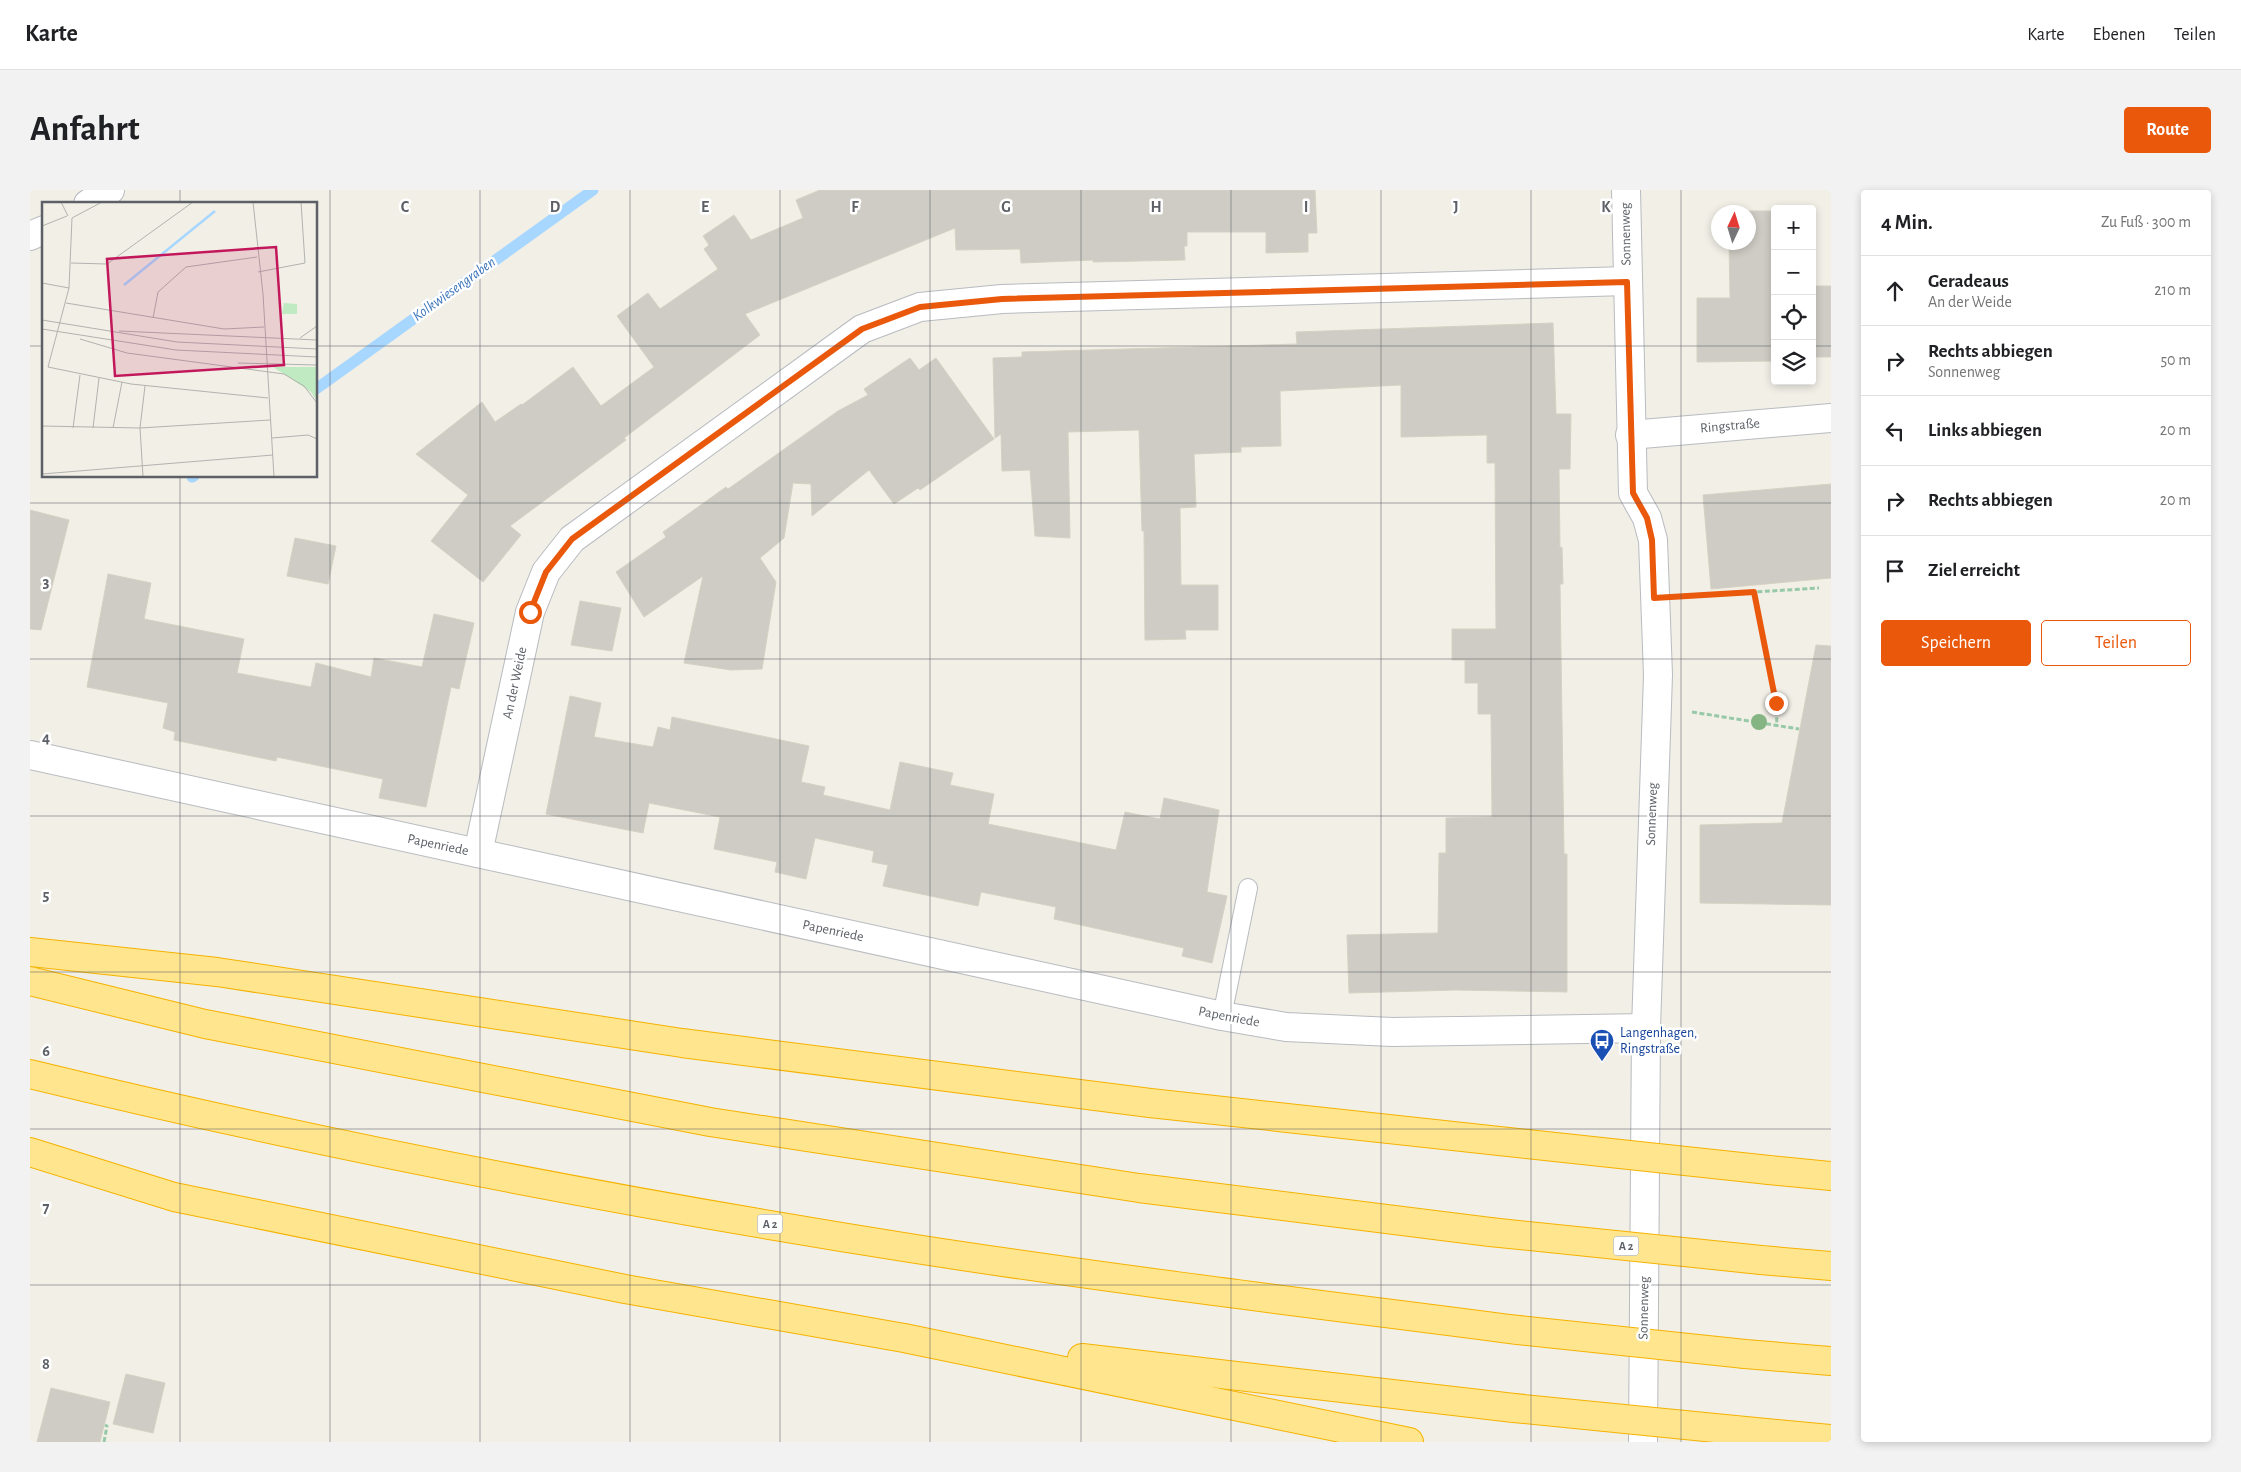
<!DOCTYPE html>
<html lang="de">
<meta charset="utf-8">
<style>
:root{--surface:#fff;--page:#f2f2f2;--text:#202124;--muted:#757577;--line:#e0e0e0;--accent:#ea580c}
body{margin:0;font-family:"Alegreya Sans",sans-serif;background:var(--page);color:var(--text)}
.controls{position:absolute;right:15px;top:15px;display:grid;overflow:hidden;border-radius:5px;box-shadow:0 2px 8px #0003}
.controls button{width:45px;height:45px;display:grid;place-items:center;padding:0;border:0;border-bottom:1px solid var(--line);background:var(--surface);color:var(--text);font:25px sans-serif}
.compass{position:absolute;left:1681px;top:15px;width:45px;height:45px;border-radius:50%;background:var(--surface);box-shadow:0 2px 8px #0003;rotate:4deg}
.stop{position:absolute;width:15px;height:15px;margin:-11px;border:4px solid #ea580c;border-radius:50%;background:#fff}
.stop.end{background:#ea580c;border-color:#fff;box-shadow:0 1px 5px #0008}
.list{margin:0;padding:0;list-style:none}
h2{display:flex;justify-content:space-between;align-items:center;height:65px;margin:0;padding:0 20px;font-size:21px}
h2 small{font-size:16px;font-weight:400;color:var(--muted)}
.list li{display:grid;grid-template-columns:32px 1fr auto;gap:15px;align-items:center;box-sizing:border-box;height:70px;padding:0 20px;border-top:1px solid var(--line)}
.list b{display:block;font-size:19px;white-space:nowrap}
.list p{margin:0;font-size:16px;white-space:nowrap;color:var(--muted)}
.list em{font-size:16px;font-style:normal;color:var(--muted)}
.actions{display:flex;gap:10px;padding:15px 20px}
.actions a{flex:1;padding:11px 0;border:1px solid var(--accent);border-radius:5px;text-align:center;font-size:18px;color:var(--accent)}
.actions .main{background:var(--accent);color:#fff}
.icon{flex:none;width:28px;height:28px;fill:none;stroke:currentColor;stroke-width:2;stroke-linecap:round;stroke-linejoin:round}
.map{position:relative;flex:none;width:1801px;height:1252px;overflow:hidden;border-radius:5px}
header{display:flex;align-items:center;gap:30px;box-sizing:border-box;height:70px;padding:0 25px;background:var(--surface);border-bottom:1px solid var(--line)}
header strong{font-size:24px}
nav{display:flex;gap:28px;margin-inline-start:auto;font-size:18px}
.intro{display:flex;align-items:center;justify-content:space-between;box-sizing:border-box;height:120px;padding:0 30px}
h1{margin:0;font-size:35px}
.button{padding:12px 22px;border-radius:5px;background:var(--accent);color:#fff;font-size:18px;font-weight:700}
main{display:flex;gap:30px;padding:0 30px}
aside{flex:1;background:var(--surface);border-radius:5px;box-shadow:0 2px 8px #0003}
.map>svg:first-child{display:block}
</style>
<header>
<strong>Karte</strong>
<nav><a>Karte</a><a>Ebenen</a><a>Teilen</a></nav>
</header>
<div class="intro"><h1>Anfahrt</h1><a class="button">Route</a></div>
<main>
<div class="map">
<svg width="1801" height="1252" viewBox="0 0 1801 1252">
<rect width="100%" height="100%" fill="#f1efe6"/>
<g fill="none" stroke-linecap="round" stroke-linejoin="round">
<!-- stream -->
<g stroke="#a7d6ff" stroke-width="11">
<polyline points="286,199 563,0"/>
<polyline points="162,287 164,286"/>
</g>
</g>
<!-- building -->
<g fill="#ceccc4" stroke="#d6d1c3">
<polygon points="790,0 1285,0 1287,43 1278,43 1278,62 1236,63 1236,42 1157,42 1157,56 1154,56 1155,70 1063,72 1063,70 991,73 990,59 926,60 925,38 715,124 730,145 594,248 596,250 480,336 491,345 453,392 401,351 438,305 386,264 452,212 465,232 491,214 492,215 543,177 571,216 624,177 587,126 618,103 630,119 688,79 674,59 679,55 673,46 704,25 721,50 773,28 766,10"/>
<polygon points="1699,21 1745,21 1745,171 1667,172 1667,108 1700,108 1699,52 1718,52 1718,22"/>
<rect x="1782" y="96" width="19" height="71"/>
<polygon points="1523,133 1526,224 1541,224 1540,279 1529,279 1530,358 1532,357 1533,394 1530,394 1534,664 1537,664 1537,802 1426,800 1319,803 1317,745 1408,743 1409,663 1416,663 1416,628 1462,627 1461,524 1448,524 1448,493 1435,493 1435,470 1422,470 1422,439 1466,439 1465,273 1457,273 1457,245 1371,247 1371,195 1250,201 1251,256 1211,257 1211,262 1164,264 1166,317 1150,318 1151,395 1188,395 1188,440 1155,440 1156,449 1115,450 1114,341 1112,341 1109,240 1038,242 1040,348 1005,346 1000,280 972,281 971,244 965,248 963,168 992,167 992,162 1267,154 1266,142"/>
<polygon points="880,168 889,180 906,168 964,249 890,300 888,298 864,314 839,280 782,326 781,294 763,293 754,348 730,368 746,392 732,479 701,480 654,473 673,386 614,427 586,382 636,347 633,342 696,297 698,299 808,221 838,205 834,199"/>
<polygon points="1801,294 1801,388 1681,399 1673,305"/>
<polygon points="0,320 39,330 11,440 0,439"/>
<polygon points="265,348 306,356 298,394 257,386"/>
<polygon points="78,384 121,393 114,429 214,449 207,483 281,497 286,473 341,487 344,468 392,477 404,424 444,433 429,499 421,497 396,617 349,608 353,589 247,567 246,571 144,550 145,542 133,538 138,513 57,497"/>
<polygon points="550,411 591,418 582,461 541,455"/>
<polygon points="1786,455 1801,456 1801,715 1670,713 1670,635 1752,633"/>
<polygon points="540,506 571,513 564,547 623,557 628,537 640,540 642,527 779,556 771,592 795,597 793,605 860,620 870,572 923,583 920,595 964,604 958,634 1086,660 1095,622 1130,629 1134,608 1189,620 1177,702 1197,706 1182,773 1152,766 1154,758 1024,729 1026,717 951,702 948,716 853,696 858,675 842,672 844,661 785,648 776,689 745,682 747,672 684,659 690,627 619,613 613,643 516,624"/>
<polygon points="96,1184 135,1193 123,1243 83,1234"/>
<polygon points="21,1198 80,1212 70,1252 7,1252"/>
</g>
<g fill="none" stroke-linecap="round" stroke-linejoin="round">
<defs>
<polyline id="lane" points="1192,826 1218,698"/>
<g id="street">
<polyline points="1596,0 1603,303 1617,328 1623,350 1628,485 1616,838 1613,1252"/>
<polyline points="58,14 80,0"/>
<polyline points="0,46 14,40"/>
<polyline points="1600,245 1801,228"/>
<polyline points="0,565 1192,826 1256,837 1362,842 1616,838"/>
<polyline points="448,663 500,422 516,382 542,349 832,139 890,117 972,109 1597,91"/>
</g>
<g id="highway">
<polyline points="0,762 187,782 652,853 1120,913 1497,954"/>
<polyline points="0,791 175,834 680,932 1109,998 1460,1042"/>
<path d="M0,884C292,955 589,1012 886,1059C1086,1090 1287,1114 1488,1140"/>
<polyline points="0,962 144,1007 595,1099 874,1148 1379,1252"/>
<polyline points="1739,980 1801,986"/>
<polyline points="1731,1070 1801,1076"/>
<polyline points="1715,1164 1801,1171"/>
<polyline points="1052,1168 1484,1218"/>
<polyline points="1705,1240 1801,1249"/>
</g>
</defs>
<!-- lane casing -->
<use href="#lane" stroke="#b8bbc0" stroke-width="20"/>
<!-- street casing -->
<use href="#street" stroke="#b8bbc0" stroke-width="30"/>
<!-- highway casing -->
<use href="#highway" stroke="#f6b200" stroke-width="30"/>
<!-- path -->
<g stroke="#97c9a8" stroke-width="3" stroke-dasharray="5 2.5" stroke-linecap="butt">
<polyline points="1724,402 1746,513 1747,536"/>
<polyline points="1660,406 1789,398"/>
<polyline points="1662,522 1769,539"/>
<polyline points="74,1252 77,1236 75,1235"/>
</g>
<!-- lane -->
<use href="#lane" stroke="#fff" stroke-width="18"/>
<!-- street -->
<use href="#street" stroke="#fff" stroke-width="28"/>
<!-- highway -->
<use href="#highway" stroke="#ffe68e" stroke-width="28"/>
<defs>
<g id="highway-bridge">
<polyline points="1497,954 1739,980"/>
<polyline points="1460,1042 1731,1070"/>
<polyline points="1488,1140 1715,1164"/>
<polyline points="1484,1218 1705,1240"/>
</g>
</defs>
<!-- highway-bridge casing -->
<use href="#highway-bridge" stroke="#f6b200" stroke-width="30" stroke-linecap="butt"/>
<!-- highway-bridge -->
<use href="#highway-bridge" stroke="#ffe68e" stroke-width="28"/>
</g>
<!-- trees -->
<circle fill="#86b584" cx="1729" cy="532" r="8"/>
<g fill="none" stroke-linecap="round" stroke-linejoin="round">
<!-- route -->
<polyline stroke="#ea580c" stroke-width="6" points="500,422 516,382 542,349 832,139 890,117 972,109 1597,92 1603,303 1617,328 1622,350 1624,408 1724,402 1746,513"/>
</g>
<!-- grid -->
<path fill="none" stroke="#5d6167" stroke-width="1" stroke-opacity="0.55" d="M150,0V14M300,0V1252M450,0V1252M600,0V1252M750,0V1252M900,0V1252M1051,0V1252M1201,0V1252M1351,0V1252M1501,0V1252M1651,0V1252M0,156H14M286,156H1745M1782,156H1801M150,286V1252M0,313H1801M0,469H1801M0,626H1801M0,782H1801M0,939H1801M0,1095H1801"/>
<!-- icons -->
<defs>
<symbol id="bus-pin" viewBox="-11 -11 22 30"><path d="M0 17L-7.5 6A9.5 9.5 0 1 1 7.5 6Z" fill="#1a4fb4" stroke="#fff"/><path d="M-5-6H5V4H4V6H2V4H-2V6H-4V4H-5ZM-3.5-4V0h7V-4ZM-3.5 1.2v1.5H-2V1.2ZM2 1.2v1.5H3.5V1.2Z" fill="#fff"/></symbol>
</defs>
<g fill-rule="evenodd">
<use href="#bus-pin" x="1558" y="837" width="28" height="38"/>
</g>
<g text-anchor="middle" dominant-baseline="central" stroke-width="5" stroke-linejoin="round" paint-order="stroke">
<!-- shield labels -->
<g fill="#fff" stroke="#8e9095" stroke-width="1">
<rect x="727.5" y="1024.5" width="25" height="19" rx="4"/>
<rect x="1583.5" y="1046.5" width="25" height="19" rx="4"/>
</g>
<g font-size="12" font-weight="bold" fill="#5d6167">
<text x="740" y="1034">A 2</text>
<text x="1596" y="1056">A 2</text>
</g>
<!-- street labels -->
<g font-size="14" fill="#5d6167" stroke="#fff">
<text transform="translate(1596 44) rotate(-91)">Sonnenweg</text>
<text transform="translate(1700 236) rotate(-5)">Ringstraße</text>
<text transform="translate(485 493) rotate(-78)">An der Weide</text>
<text transform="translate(1622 624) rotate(-88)">Sonnenweg</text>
<text transform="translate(408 655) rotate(12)">Papenriede</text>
<text transform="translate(803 741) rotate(12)">Papenriede</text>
<text transform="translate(1199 827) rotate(11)">Papenriede</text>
<text transform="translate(1614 1118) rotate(-89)">Sonnenweg</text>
</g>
<!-- transit labels -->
<g font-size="14" fill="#164399" stroke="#fff" text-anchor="start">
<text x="1590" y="843">Langenhagen,<tspan x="1590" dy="16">Ringstraße</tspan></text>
</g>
<!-- water labels -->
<g font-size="15" font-style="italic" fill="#3a75bb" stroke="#fff">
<text transform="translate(424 99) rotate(-36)">Kolkwiesengraben</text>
</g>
</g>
<!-- overview -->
<g transform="translate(12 12)">
<rect width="275" height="275" fill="#f1efe6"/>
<path d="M242,101L255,102V112H240ZM231,165H275V199L269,190Z" fill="#c0eac2"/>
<path fill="none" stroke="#a7d6ff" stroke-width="2.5" d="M82,83L173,9"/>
<path fill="none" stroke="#b2b2af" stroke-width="1" d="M19,0L26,14M211,0L221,92L232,275M30,16L60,0M0,24L25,14M29,61L65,62L151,0M216,70L263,61L259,0M0,81L27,86M24,101L182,127L222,125M111,116L116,90L144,65L215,55M0,118L135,140L275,147M0,127L134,148L275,155M77,129L275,138M258,136L275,124M38,137L85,151L242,172L262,184L275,201M196,161L275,163M6,165L89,182L226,196M6,165L27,86L30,16M0,224L98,226L228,218M31,226L38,173M51,226L57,176M71,226L80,180M230,236L266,233L275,237M0,272L231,253M101,275L98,226L103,184"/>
<path fill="#c2185b" fill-opacity="0.15" stroke="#c2185b" stroke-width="2.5" d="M234,45L242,163L73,174L65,57Z"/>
<rect width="275" height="275" fill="none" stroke="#5d6167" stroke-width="2.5"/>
</g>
<g font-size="16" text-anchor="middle" font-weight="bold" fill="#5d6167" stroke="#fff" stroke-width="5" stroke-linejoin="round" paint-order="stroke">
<text x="375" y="22">C</text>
<text x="525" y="22">D</text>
<text x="675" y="22">E</text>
<text x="825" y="22">F</text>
<text x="976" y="22">G</text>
<text x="1126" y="22">H</text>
<text x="1276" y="22">I</text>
<text x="1426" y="22">J</text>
<text x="1576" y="22">K</text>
<text x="16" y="397">3</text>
<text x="16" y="553">4</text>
<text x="16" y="710">5</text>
<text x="16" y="866">6</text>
<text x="16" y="1023">7</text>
<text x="16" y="1179">8</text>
</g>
</svg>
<div class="controls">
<button>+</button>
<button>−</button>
<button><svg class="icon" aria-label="locate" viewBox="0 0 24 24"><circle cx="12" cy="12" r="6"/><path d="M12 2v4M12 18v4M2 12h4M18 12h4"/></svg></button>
<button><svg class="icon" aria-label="layers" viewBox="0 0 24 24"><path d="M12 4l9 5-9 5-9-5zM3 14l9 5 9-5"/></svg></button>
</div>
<svg class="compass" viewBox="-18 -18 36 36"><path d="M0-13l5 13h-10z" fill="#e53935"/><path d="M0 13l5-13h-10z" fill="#757577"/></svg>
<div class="stop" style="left:500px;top:422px"></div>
<div class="stop end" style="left:1746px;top:513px"></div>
</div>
<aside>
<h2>4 Min.<small>Zu Fuß · 300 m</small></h2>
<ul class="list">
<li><svg class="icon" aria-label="ahead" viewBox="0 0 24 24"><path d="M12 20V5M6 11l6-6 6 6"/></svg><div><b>Geradeaus</b><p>An der Weide</p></div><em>210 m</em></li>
<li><svg class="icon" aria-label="right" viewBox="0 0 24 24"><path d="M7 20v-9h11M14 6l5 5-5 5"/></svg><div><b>Rechts abbiegen</b><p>Sonnenweg</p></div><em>50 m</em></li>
<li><svg class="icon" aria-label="left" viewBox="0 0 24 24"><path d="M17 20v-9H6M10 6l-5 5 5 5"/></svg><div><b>Links abbiegen</b></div><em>20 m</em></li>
<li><svg class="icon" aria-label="right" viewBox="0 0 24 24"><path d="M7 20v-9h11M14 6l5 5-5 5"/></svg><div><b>Rechts abbiegen</b></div><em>20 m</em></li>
<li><svg class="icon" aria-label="arrive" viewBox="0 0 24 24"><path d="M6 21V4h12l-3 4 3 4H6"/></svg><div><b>Ziel erreicht</b></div></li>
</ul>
<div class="actions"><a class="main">Speichern</a><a>Teilen</a></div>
</aside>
</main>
